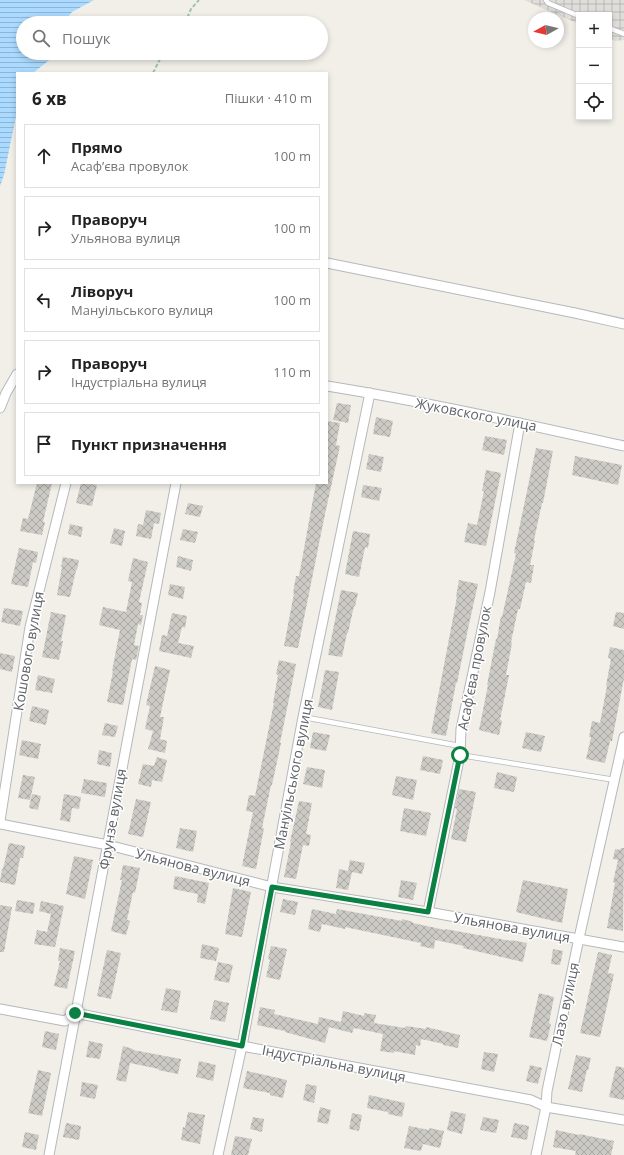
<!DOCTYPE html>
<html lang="uk">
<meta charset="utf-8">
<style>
:root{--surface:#fff;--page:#f6f6f6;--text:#222;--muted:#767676;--line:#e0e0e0}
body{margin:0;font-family:"Open Sans",sans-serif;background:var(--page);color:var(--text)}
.controls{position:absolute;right:12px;top:12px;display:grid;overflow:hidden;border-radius:0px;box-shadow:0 2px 6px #0003}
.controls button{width:36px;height:36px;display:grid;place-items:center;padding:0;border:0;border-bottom:1px solid var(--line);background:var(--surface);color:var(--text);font:20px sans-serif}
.compass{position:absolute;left:528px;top:12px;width:36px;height:36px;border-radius:50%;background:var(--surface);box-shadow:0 2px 6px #0003;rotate:262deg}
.stop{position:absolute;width:12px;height:12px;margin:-9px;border:3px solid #0b8043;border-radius:50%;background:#fff}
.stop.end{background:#0b8043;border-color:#fff;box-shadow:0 1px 4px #0008}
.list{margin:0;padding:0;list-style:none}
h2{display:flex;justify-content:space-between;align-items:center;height:52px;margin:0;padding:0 16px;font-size:17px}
h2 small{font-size:13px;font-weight:400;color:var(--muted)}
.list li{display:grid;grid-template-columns:26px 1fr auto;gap:12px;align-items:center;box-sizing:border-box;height:64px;margin:0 8px 8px;padding:0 8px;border:1px solid var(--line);border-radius:0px}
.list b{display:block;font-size:15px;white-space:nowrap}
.list p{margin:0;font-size:13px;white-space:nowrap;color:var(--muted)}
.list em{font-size:13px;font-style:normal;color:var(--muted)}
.icon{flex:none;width:22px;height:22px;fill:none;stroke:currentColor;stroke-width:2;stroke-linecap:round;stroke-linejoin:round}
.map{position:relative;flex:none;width:624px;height:1155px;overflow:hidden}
.search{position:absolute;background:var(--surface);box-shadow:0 2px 6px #0003;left:16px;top:16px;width:312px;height:44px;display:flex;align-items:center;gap:10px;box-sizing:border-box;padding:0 14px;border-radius:22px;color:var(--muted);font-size:15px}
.panel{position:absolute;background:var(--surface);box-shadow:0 2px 6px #0003;left:16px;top:72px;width:312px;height:412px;border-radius:0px}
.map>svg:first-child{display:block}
</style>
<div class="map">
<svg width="624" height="1155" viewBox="0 0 624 1155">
<defs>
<pattern id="industrial-grid" width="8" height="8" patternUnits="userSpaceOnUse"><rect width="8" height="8" fill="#e0deda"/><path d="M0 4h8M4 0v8" fill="none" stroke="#b9b8b5"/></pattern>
<pattern id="water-rules" width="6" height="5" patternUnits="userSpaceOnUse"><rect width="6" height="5" fill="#aadaff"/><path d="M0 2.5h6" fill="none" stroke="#8eb4d2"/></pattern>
<pattern id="building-cross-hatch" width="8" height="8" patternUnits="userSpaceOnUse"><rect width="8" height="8" fill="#cccac5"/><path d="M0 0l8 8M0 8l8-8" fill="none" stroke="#a9a8a4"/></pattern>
</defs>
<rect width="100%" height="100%" fill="#f1efe8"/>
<!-- industrial -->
<polygon fill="url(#industrial-grid)" points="524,0 624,0 624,40 615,41 609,38 609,15 579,15 579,24"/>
<!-- water -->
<polygon fill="url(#water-rules)" points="0,0 94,0 72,12 63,23 23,23 23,53 58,53 33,73 17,73 17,111 4,175 0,186"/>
<!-- building -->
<g fill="url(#building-cross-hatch)">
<polygon points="337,403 351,405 348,423 333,420"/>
<polygon points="376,417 393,421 390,437 373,434"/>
<polygon points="327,421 340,423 336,445 340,446 325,514 298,648 284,646 294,593 293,593 296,576 299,576 316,483 327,483"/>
<polygon points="485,436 507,440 504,455 482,450"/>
<polygon points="536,448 553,451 543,503 542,503 534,540 535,540 530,565 534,565 531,583 526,582 520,609 518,609 511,642 512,643 506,675 509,675 500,720 502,721 499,735 479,730 488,685 487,685 496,639 497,639 501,616 502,617 516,554 514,553"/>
<polygon points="369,454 384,457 381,472 366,469"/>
<polygon points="575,456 622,465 618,485 572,475"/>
<polygon points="486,470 501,473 486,546 464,542 468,523 477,525 484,491 482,491"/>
<polygon points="37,483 52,483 43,522 45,522 42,535 20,531 23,518 28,519"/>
<polygon points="81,483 97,485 92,506 76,503"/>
<polygon points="363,485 382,488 379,501 361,497"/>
<polygon points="188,503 203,506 200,517 185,514"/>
<polygon points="146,510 161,513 159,524 154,523 151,539 136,536 138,524 143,525"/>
<polygon points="70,524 83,527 81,537 68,534"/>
<polygon points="114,528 125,531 122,546 110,543"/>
<polygon points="183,529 198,532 195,543 180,540"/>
<polygon points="353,531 370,534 368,548 365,547 359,577 345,574"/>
<polygon points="19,548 38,552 36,563 33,562 28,587 11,584"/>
<polygon points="178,556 193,560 191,571 176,567"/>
<polygon points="63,557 79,560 77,570 76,570 70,597 57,595 62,567 61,567"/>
<polygon points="133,558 148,562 139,602 142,603 140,615 143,615 141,625 138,624 134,645 139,646 136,660 132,659 123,705 107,702 113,671 112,671 120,630 99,625 103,607 126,612 132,582 128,581"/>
<polygon points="459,580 478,584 468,629 457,683 456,683 446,736 431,733 457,597 456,597"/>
<polygon points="170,584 185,587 183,599 168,595"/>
<polygon points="341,590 358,593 355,606 354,606 348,633 347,633 342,657 328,655"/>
<polygon points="4,608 23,611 20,626 1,622"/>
<polygon points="51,612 66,615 61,641 63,641 59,660 42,657"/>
<polygon points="616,612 624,613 624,629 613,626"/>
<polygon points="172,613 187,616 185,628 182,627 178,643 194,646 191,658 159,651 162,635 167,636"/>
<polygon points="610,647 624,650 624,678 612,741 610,741 605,763 586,759 591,737 589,737 592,721 600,723 607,686 606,686 611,659 608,658"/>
<polygon points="0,653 15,656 12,672 0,669"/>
<polygon points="279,660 296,664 280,743 281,743 272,785 271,785 262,828 264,828 256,869 242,866 253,812 246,811 249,795 255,796 274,703 273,703 278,675 276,674"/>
<polygon points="155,666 170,670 160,717 164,717 160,739 167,741 165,753 148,749 153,731 145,729 150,706 146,705"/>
<polygon points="325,670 339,672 332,710 318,707"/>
<polygon points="38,675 55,679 52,693 35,690"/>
<polygon points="32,706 49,710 46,725 29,721"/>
<polygon points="105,723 118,726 115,737 102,735"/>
<polygon points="313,732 330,735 326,751 310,748"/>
<polygon points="526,732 545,736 541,752 522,748"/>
<polygon points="22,740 41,744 38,759 19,755"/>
<polygon points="99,750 112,753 110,767 97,764"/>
<polygon points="423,756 443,760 440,774 420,770"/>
<polygon points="157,757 167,760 162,782 152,780 151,787 138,784 143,764 154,766"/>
<polygon points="307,767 325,770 322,788 303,784"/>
<polygon points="497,772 517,777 514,792 494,788"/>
<polygon points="23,775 35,777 30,800 18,798"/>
<polygon points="396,776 417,780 413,800 392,795"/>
<polygon points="84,779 107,783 105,797 81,793"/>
<polygon points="459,789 476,792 466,842 451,839 457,809 455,808"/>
<polygon points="32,794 41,796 38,810 29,808"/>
<polygon points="64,794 81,797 79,809 72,808 70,822 60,820"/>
<polygon points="136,799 151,802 143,837 128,834"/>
<polygon points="299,801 312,803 306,834 311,835 309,846 303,845 296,879 284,877 291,842 290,842"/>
<polygon points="404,808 431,813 426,836 400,831"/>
<polygon points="180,828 197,831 193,852 176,848"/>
<polygon points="9,843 25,846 23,858 20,858 15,885 0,882 2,869 3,869"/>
<polygon points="621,848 624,848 623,931 607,928 615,883 613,882 618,860 613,859 615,849 620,850"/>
<polygon points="74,856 93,860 85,899 66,894"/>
<polygon points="350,860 365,863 362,874 352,872 348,890 336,888 339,869 348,871"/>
<polygon points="123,865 140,868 135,893 133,892 127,920 130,921 126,935 111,931 122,880 120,880"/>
<polygon points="175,876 209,883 205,904 197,902 198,894 173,889"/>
<polygon points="401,880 417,883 413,900 398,897"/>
<polygon points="523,880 568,889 562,923 516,912"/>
<polygon points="233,888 251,892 242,937 225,934"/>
<polygon points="283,899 298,902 295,915 280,912"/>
<polygon points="17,900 35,903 33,914 15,911"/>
<polygon points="41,901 64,906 55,947 34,944 37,930 47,932 51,914 39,911"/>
<polygon points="0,905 12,907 4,952 0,952"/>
<polygon points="312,909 336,914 337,909 402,921 402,919 413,922 413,923 445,930 445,929 511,941 511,940 527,943 523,962 463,948 464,946 435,940 434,949 420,946 421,943 345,927 345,929 322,924 320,932 308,929"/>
<polygon points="202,944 219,948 216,961 200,958"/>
<polygon points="271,946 287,949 280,980 266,977 270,960 268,959"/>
<polygon points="60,948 75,951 67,989 54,986 60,961 58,961"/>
<polygon points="553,949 563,951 560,965 551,964"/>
<polygon points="107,950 121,953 111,999 97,996"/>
<polygon points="598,952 612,955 608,973 614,974 600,1037 580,1033"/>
<polygon points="218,962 233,965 229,983 214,980"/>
<polygon points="166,988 181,991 177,1013 161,1010"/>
<polygon points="539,993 554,997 549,1023 551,1024 547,1041 529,1037"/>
<polygon points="214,1000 229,1003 225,1022 210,1019"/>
<polygon points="260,1007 275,1010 274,1014 318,1024 319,1017 341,1022 343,1011 364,1016 364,1013 376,1015 374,1023 405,1028 406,1026 426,1029 426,1027 460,1035 458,1048 443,1045 444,1044 421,1039 420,1046 416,1045 415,1055 394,1051 394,1053 380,1051 383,1034 354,1028 352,1033 329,1027 325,1043 285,1032 285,1031 257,1025"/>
<polygon points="45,1031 59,1034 56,1050 42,1047"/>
<polygon points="89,1041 103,1044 100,1059 86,1057"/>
<polygon points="123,1046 133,1049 133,1050 181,1059 178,1074 158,1070 159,1069 130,1063 126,1082 116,1080"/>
<polygon points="484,1052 498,1054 494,1072 481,1069"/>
<polygon points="576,1055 591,1058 588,1070 587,1070 582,1092 568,1089"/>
<polygon points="199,1061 216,1065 213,1081 196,1077"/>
<polygon points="530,1065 542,1068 538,1084 526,1081"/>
<polygon points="616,1066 624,1068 624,1100 609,1097"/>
<polygon points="38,1070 51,1073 42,1116 28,1113"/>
<polygon points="247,1071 287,1080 283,1098 270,1095 270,1093 243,1088"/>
<polygon points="82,1082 98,1085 95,1099 80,1096"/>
<polygon points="306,1084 317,1086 314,1103 303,1100"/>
<polygon points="369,1095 405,1103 402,1117 388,1114 388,1112 367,1108"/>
<polygon points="320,1107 331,1110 328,1124 317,1122"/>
<polygon points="451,1111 466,1114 462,1134 447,1130"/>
<polygon points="188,1112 205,1115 200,1144 181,1140 183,1127 185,1128"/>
<polygon points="352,1113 362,1115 359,1131 349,1129"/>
<polygon points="253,1117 264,1119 262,1132 250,1129"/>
<polygon points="483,1117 499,1120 496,1133 480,1130"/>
<polygon points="66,1123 81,1126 79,1140 63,1137"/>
<polygon points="514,1123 529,1126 527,1140 511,1137"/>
<polygon points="409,1126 429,1130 429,1128 444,1131 440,1148 423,1144 421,1151 404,1148"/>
<polygon points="556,1130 579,1135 579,1134 614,1141 611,1155 575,1155 576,1151 553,1147"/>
<polygon points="25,1132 39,1135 36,1150 22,1147"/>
<polygon points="235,1136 252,1139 248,1155 231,1155"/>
</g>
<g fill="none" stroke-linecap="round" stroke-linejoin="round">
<defs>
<g id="service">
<polyline points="546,0 548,3 579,16"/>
<polyline points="609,28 624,34"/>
<polyline points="303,717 460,746"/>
<polyline points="460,755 615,780"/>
</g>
<g id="minor">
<polyline points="327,263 575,313 624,324"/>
<path d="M327,386C427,402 525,424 624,446"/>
<polyline points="0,408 6,393 17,374"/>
<polyline points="0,821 30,627 66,483"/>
<polyline points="0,824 108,845 272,887 428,912 624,947"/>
<polyline points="428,912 460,755 461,729 490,592 520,423"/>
<polyline points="0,1009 65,1021 75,1013 242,1046 531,1100 546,1107 624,1120"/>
<polyline points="49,1155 176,483"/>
<polyline points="218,1155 242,1046 303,717 370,393"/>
<polyline points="536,1155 546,1107 547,1091 579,938 624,737"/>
</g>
</defs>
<!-- service casing -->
<use href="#service" stroke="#b5b8bc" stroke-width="6"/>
<!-- minor casing -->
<use href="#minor" stroke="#b5b8bc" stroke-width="11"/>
<!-- path -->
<g stroke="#9cc7a9" stroke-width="2" stroke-dasharray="4 2" stroke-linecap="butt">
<polyline points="185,23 191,9 199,0"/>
<polyline points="153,73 163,53"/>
</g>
<!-- service -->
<use href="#service" stroke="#fff" stroke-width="4.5"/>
<!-- minor -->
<use href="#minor" stroke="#fff" stroke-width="9"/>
</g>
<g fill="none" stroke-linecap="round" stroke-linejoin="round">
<!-- route -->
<polyline stroke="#0b8043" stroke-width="5" points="75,1013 242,1046 272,887 428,912 460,755"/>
</g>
<g text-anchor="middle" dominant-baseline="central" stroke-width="3" stroke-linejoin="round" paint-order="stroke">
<!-- street labels -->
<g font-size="14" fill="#5f6368" stroke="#fff">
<text transform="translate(476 414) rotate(11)">Жуковского улица</text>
<text transform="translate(28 651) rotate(-80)">Кошового вулиця</text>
<text transform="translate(474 668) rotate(-79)">Асаф’єва провулок</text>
<text transform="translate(293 774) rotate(-79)">Мануільського вулиця</text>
<text transform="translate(112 819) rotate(-80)">Фрунзе вулиця</text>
<text transform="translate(193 867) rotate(14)">Ульянова вулиця</text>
<text transform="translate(512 927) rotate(10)">Ульянова вулиця</text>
<text transform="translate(565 1004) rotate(-78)">Лазо вулиця</text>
<text transform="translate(334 1063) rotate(11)">Індустріальна вулиця</text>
</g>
</g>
</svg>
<div class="controls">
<button>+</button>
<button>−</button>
<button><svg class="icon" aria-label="locate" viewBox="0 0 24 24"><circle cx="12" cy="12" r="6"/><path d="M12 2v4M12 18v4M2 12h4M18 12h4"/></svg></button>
</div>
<svg class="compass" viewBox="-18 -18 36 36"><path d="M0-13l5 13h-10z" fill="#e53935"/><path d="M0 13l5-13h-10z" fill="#767676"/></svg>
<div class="stop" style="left:460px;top:755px"></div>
<div class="stop end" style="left:75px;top:1013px"></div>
<div class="search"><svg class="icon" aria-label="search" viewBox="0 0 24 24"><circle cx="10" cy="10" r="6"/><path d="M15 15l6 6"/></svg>Пошук</div>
<section class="panel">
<h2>6 хв<small>Пішки · 410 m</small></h2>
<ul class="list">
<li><svg class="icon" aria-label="ahead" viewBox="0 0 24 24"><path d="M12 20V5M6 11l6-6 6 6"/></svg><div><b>Прямо</b><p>Асаф’єва провулок</p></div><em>100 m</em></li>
<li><svg class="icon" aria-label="right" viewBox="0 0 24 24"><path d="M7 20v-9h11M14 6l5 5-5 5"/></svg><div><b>Праворуч</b><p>Ульянова вулиця</p></div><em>100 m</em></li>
<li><svg class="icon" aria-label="left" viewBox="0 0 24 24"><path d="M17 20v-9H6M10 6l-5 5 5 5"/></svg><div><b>Ліворуч</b><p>Мануільського вулиця</p></div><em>100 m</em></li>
<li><svg class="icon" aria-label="right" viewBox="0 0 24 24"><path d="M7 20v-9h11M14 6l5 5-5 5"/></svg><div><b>Праворуч</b><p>Індустріальна вулиця</p></div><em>110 m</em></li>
<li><svg class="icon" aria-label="arrive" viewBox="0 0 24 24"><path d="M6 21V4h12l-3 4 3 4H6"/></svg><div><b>Пункт призначення</b></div></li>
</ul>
</section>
</div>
